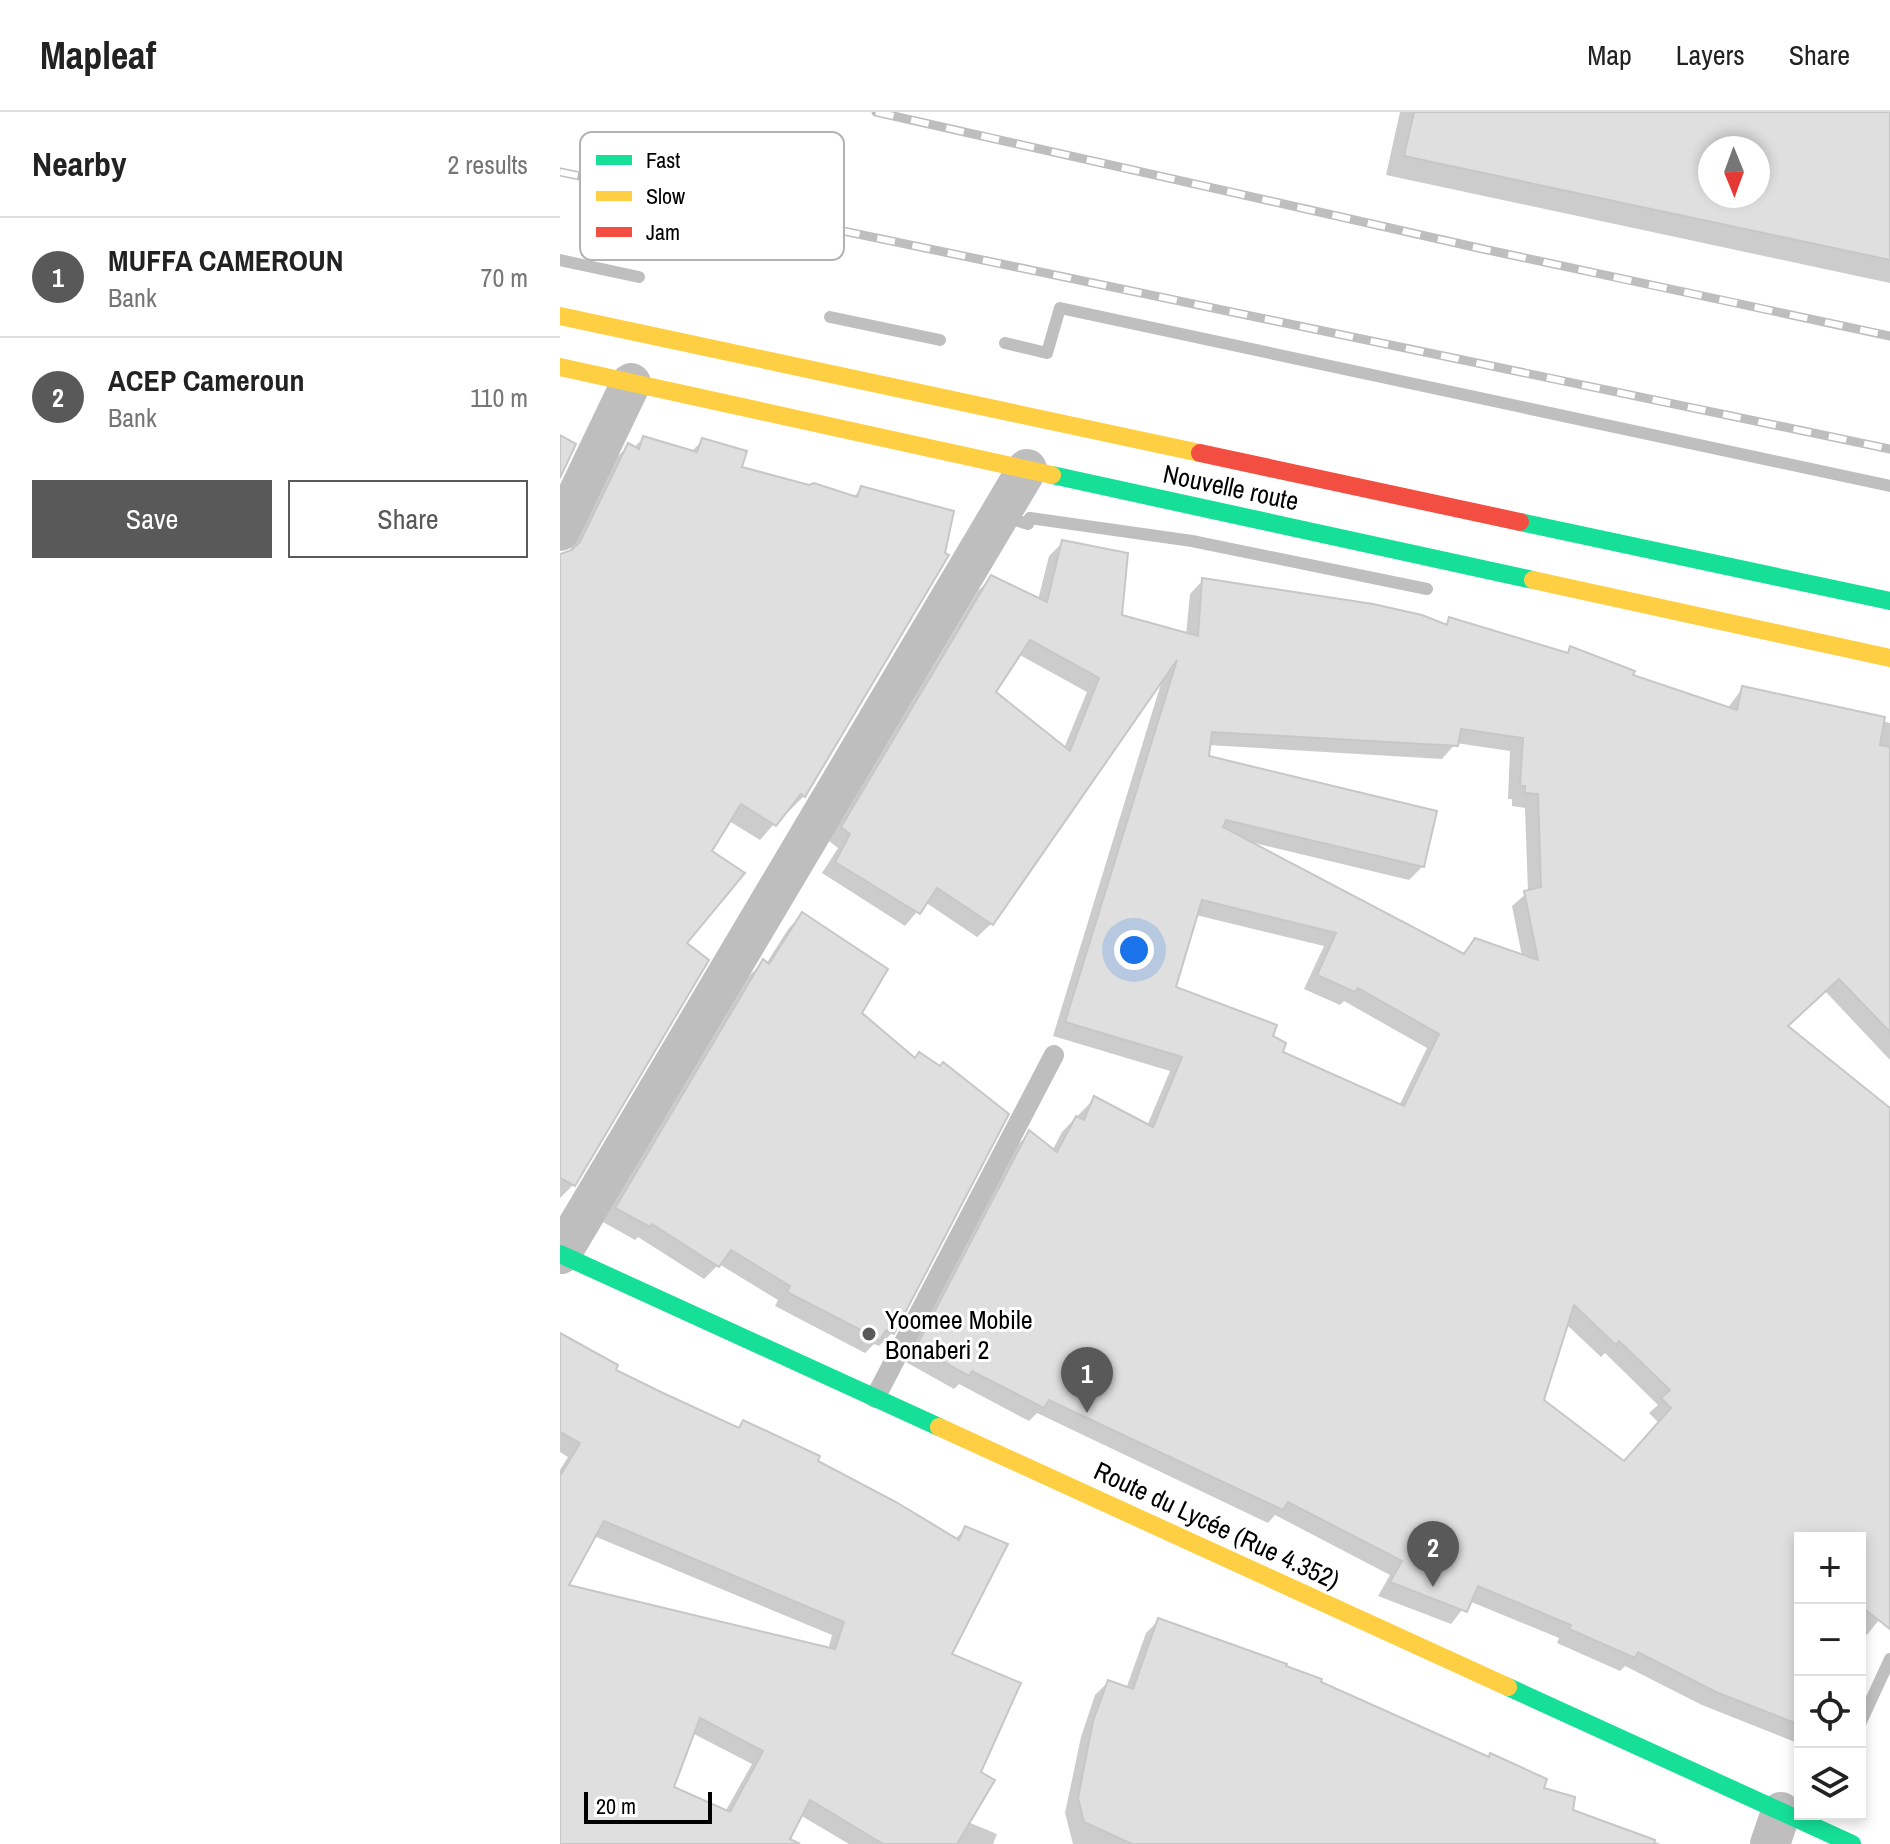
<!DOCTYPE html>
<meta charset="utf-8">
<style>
:root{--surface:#fff;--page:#f6f6f6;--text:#222;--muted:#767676;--line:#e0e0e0;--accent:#595959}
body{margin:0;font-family:"Archivo Narrow",sans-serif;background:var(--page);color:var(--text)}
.controls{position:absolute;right:24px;bottom:24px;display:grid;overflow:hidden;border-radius:0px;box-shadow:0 4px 12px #0003}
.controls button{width:72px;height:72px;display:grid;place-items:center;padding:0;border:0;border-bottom:2px solid var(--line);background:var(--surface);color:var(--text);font:40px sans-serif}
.compass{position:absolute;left:1138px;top:24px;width:72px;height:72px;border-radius:50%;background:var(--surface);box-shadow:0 4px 12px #0003;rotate:179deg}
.scale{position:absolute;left:24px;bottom:20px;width:128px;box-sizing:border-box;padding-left:8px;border:4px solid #000;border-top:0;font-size:22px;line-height:28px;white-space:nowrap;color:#000;-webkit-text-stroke:6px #fff;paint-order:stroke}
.you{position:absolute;left:574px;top:838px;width:28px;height:28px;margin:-20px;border:6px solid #fff;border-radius:50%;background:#1a73e8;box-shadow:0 0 0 12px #1a73e833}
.badge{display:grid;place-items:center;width:52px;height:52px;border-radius:50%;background:var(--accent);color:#fff;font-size:26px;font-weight:700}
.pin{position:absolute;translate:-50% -66px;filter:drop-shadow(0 2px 4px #0008)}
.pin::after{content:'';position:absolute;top:42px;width:28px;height:24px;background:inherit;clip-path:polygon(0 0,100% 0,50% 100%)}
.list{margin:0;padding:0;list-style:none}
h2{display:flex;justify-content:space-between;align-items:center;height:104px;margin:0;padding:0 32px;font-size:34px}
h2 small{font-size:26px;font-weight:400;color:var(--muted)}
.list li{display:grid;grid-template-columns:52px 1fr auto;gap:24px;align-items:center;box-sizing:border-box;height:120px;padding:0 32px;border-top:2px solid var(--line)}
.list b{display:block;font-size:30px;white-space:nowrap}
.list p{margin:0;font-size:26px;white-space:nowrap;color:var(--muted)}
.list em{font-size:26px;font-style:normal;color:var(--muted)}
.actions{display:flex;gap:16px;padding:24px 32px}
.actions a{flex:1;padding:18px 0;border:2px solid var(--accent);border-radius:0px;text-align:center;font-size:28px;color:var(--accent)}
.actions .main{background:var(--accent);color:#fff}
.icon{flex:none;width:44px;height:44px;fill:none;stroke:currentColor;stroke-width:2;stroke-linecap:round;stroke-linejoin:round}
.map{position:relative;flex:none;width:1330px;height:1732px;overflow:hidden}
header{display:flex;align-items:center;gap:48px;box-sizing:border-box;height:112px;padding:0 40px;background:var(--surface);border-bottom:2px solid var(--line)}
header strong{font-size:38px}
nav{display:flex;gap:44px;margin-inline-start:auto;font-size:28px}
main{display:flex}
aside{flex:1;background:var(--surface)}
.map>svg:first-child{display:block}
</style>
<header>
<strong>Mapleaf</strong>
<nav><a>Map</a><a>Layers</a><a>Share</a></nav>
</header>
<main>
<aside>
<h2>Nearby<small>2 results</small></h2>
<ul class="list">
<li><span class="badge">1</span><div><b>MUFFA CAMEROUN</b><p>Bank</p></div><em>70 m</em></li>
<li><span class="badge">2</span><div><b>ACEP Cameroun</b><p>Bank</p></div><em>110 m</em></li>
</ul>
<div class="actions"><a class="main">Save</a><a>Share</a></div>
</aside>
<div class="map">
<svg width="1330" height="1732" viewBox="0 0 1330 1732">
<rect width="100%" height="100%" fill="#fff"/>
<!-- shadow -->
<g fill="#0003" fill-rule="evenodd">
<path d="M840,0H1330V171L826,63ZM1150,36H1198V84H1150Z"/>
<polygon points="84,326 131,340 143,328 179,356 292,386 302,377 386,444 244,684 229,699 227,697 200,728 169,709 149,739 124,832 13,1073 0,1086 0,443 9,440 53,349 68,334 73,336"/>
<path d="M503,430L560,504L626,523L630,482L643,468L884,514L890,507L1005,542L1011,537L1071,564L1167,597L1182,577L1330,611V948L1265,879L1226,915L1330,999V1494L1307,1523L1300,1518V1426H1240V1632L1142,1593L1065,1554L1060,1559L997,1531L999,1526L909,1489L891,1512L818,1484L830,1463L715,1403L708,1411L477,1301L469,1309L399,1272L394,1277L344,1249L456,1034L470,1021L492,1039L502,1020L534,987L587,1014L610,959L493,924L603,565L431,812L417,825L365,790L345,814L262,761L278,736L269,729L418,479L431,466L478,488L489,444ZM458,542L527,580L504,636L434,580ZM896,631L950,639L948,687H952V694L965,696L968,780L952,794L962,844L915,828L901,843L690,730L849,768L863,754L646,645L648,633L882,647ZM636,803L764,834L744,877L780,893L784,889L867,936L839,994L720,941L710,925L613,876ZM1006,1212L1041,1245L1045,1241L1098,1293L1089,1301L1099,1311L1063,1351L982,1288Z"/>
<polygon points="243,802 299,901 332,1221 319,1234 314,1232 305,1241 215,1194 218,1188 159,1152 144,1167 78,1125 75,1128 43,1110 189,864 203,850 206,852 229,816"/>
<path d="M0,1223L53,1259L177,1317L183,1310L394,1428L406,1416L389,1543L418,1660L408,1710L437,1722L433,1732H289L240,1703L226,1732H0V1358L8,1345L0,1340ZM34,1424L272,1523L268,1538L6,1474ZM132,1621L192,1652L165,1700L111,1676Z"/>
<polygon points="599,1508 758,1571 982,1678 1010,1699 1101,1732 513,1732 505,1701 521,1625 535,1583 548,1570 566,1577 586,1521"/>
</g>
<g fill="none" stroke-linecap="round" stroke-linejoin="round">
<!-- stream -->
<g stroke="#bfbfbf" stroke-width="12">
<polyline points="0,148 79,165"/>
<polyline points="270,205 380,228"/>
<polyline points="445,231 487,241 500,196 1330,374"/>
<polyline points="446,405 468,412 470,406 632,429 867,477"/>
<polyline points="1300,1612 1330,1547"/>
</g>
</g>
<!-- building -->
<g fill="#dfdfdf" stroke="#c7c7c7" stroke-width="2" fill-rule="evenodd">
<path d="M854,0H1330V148L844,44ZM1150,36H1198V84H1150Z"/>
<polygon points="0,323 16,332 0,366"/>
<polygon points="83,324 137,340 142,326 187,339 182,355 249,373 254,371 297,385 301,374 394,399 385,441 389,443 245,685 241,682 216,714 181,692 152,739 185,761 127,831 149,848 15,1074 0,1066 0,442 12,438 20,430 68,331 79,337"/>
<path d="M502,428L568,441L562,503L638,524L642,466L813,492L862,503L887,513L889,505L1008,541L1010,534L1075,559L1073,563L1177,598L1182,574L1325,605L1320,633L1330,635V920L1279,867L1228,914L1330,996V1517L1307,1499L1300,1521V1426H1240V1613L1156,1580L1078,1540L1075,1546L1009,1517L1011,1513L918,1474L907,1500L830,1470L842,1449L728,1390L723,1398L489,1288L484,1296L412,1259L409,1264L356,1235L469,1018L497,1040L516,1004L524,1008L534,984L593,1015L622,945L505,910L617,548L433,813L377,776L360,802L275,750L290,722L281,715L431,463L487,490ZM470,528L539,566L510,639L436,580ZM901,617L963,626L960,674H965V681L978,682L981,775L964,779L978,848L915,826L904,842L663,715L666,708L864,755L877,699L649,644L652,620L898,634ZM642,788L776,821L757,863L795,880L798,876L879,922L844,994L723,940L726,931L713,924L717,913L616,875ZM1014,1193L1056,1233L1059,1229L1110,1278L1101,1286L1111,1296L1064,1349L984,1288Z"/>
<polygon points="242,800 328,857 302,901 355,946 359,940 380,954 383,950 449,1002 334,1222 326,1218 320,1228 227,1180 230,1174 171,1138 159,1155 92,1112 90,1115 55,1096 203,847 209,852"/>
<path d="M0,1221L58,1253L56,1258L103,1281L179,1316L183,1308L260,1344L258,1349L336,1390L399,1428L405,1414L448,1432L392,1542L461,1571L421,1660L435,1668L397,1732H323L250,1688L230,1727L240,1732H0V1364L20,1331L0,1320ZM44,1409L284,1510L275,1537L9,1473ZM140,1606L203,1639L170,1700L114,1675Z"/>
<polygon points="598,1506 727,1552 726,1554 762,1567 761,1570 929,1645 930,1641 987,1667 984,1676 1015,1685 1013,1698 1095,1728 1094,1732 572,1732 524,1710 518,1686 533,1609 548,1568 573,1577"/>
</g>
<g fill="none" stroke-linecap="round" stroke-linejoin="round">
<!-- lane -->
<polyline stroke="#bebebe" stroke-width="20" points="315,1286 494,943"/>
<!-- street -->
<g stroke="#bebebe" stroke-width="40">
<polyline points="0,419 71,271"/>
<polyline points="1,1142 467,357"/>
<polyline points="1210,1732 1221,1700"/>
</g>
<!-- fast -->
<g stroke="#16e098" stroke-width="18">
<polyline points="492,363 973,468"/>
<polyline points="960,410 1330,489"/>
<polyline points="0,1142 379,1315"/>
<polyline points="948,1575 1292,1732"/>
</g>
<!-- slow -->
<g stroke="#ffcf43" stroke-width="18">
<polyline points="0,204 640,341"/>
<polyline points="0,255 492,363"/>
<polyline points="973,468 1330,546"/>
<polyline points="379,1315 948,1575"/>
</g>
<!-- jam -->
<polyline stroke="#f24e42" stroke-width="18" points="640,341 960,410"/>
<defs>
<g id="rail">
<polyline points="316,0 923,137 1330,224"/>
<polyline points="0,60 1330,337"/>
</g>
</defs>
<!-- rail casing -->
<use href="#rail" stroke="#bebebe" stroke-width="9"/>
<!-- rail -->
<use href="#rail" stroke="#fff" stroke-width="6" stroke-dasharray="18" stroke-linecap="butt"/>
</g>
<!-- markers -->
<circle fill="#595959" stroke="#fff" stroke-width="3" cx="309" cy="1222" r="8"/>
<g text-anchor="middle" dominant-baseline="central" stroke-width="6" stroke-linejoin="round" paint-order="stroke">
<!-- street labels -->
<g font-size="26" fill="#000" stroke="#fff">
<text transform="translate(671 375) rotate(12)">Nouvelle route</text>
<text transform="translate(657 1413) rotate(25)">Route du Lycée (Rue 4.352)</text>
</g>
<!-- poi labels -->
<g font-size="26" fill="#000" stroke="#fff" text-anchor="start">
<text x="325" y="1207">Yoomee Mobile<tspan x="325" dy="30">Bonaberi 2</tspan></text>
</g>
</g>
<!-- legend -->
<rect x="20" y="20" width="264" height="128" rx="12" fill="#fff" stroke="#b2b2b2" stroke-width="2"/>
<rect x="36" y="43" width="36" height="10" fill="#16e098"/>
<rect x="36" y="79" width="36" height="10" fill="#ffcf43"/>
<rect x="36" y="115" width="36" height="10" fill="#f24e42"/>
<g font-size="22" fill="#000">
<text x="86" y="56">Fast</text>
<text x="86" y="92">Slow</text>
<text x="86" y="128">Jam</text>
</g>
</svg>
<div class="controls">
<button>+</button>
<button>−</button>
<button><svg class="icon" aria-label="locate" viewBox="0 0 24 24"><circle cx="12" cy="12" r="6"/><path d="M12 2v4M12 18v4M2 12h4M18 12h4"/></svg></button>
<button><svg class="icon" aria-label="layers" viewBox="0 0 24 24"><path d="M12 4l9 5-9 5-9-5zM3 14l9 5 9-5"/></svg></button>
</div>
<svg class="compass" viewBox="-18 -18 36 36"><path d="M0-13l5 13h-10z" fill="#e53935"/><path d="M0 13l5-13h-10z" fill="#767676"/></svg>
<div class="scale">20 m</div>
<div class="you"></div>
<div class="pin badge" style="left:527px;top:1301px">1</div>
<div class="pin badge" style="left:873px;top:1475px">2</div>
</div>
</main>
